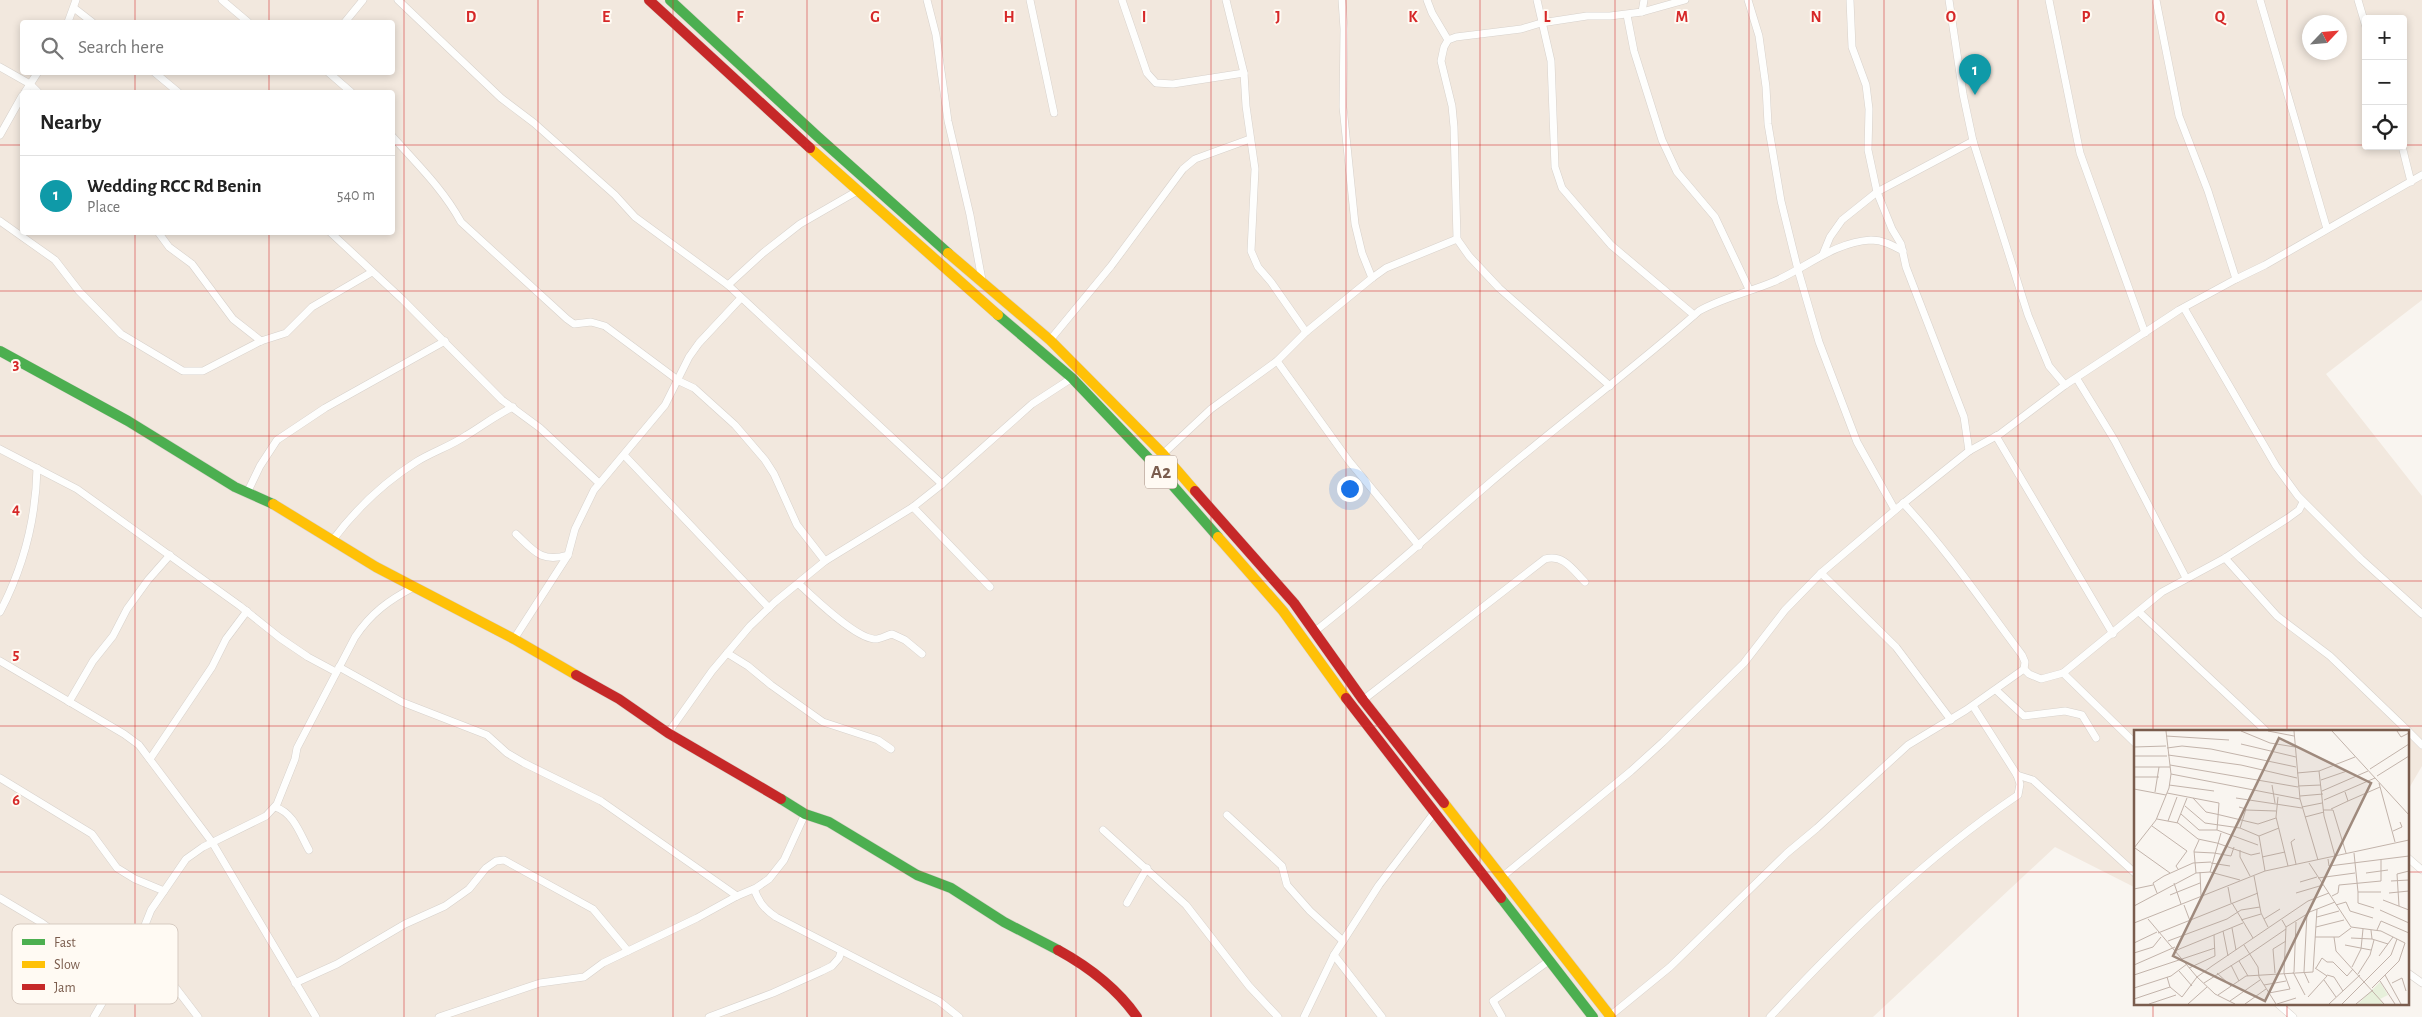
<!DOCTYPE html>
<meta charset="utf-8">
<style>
:root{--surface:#fff;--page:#f6f6f6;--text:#222;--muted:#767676;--line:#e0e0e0;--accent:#5d544f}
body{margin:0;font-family:"Alegreya Sans",sans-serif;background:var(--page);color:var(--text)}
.controls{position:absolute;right:15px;top:15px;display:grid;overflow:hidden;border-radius:5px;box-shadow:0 2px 8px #0003}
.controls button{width:45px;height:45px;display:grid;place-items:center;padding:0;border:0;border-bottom:1px solid var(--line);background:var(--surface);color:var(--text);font:25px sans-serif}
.compass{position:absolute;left:2302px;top:15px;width:45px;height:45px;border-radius:50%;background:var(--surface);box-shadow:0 2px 8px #0003;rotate:64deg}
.you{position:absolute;left:1349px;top:488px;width:18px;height:18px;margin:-12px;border:4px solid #fff;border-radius:50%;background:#1a73e8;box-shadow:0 0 0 8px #1a73e833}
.badge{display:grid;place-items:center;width:32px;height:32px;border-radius:50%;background:var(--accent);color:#fff;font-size:16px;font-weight:700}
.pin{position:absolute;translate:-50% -41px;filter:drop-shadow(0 1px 2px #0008)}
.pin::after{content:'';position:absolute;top:26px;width:18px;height:15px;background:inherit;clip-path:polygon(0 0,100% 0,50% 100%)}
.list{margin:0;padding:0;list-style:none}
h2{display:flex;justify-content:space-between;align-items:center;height:65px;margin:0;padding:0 20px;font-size:21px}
h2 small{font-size:16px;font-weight:400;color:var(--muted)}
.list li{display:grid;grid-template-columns:32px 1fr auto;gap:15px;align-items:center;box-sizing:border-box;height:80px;padding:0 20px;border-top:1px solid var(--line)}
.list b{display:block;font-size:19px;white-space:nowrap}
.list p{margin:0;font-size:16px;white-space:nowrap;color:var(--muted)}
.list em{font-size:16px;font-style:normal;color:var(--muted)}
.icon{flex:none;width:28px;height:28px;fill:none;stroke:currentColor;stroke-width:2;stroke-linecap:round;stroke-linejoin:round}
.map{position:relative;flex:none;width:2422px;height:1017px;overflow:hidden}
.search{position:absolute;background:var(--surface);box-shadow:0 2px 8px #0003;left:20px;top:20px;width:375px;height:55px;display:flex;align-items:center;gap:12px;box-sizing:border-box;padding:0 18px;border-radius:5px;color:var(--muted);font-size:19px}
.panel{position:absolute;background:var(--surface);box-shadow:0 2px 8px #0003;left:20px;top:90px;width:375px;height:145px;border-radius:5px}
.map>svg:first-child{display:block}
</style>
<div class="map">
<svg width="2422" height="1017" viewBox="0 0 2422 1017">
<rect width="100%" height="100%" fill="#f9f5f0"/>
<!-- residential -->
<path fill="#f2e8de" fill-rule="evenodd" d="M0,0H2422V300L2326,374L2422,496V766L2408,790V731H2136V888L2055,847L1873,1017H0ZM2366,19H2403V146H2366ZM22,22H392V72H22ZM2310,22H2340V52H2310ZM22,92H392V232H22Z"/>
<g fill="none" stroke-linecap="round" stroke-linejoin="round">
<defs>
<g id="street">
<polyline points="222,0 248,22"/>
<polyline points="398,0 501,98 534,123 615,195 635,217 728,285 942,484"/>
<polyline points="927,0 936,35 948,121 970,215 982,280"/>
<polyline points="1030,0 1054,113"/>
<polyline points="1122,0 1147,73 1156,83 1173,84 1244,73"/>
<polyline points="1226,0 1244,73 1246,106 1255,169 1251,251 1258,267 1271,282 1306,332"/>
<polyline points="1342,0 1344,29 1343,107 1355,224 1362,253 1372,278"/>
<polyline points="1427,0 1432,13 1448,40"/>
<polyline points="1537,0 1551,61 1555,167 1562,188 1611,245 1694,315"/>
<polyline points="1748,0 1759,36 1766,87 1768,124 1781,201 1798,270 1819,342 1857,442 1895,510"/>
<polyline points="1850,0 1852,47 1866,85 1869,109 1868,150 1877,192 1892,229 1901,244 1906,267 1964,417 1969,451"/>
<polyline points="1949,0 1963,94 1973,141 2028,315 2049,366 2065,385"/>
<polyline points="2049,0 2080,153 2145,333"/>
<polyline points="2156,0 2179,116 2208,191 2236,279"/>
<polyline points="2260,0 2327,229"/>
<polyline points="2358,0 2366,27"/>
<polyline points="74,8 92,22"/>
<polyline points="1642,12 1685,0"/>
<polyline points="1627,15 1634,51 1662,140 1677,172 1715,217 1749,289"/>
<polyline points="68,22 76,0"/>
<polyline points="345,22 363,0"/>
<polyline points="0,67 30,84 38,92"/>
<polyline points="154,72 178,92"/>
<polyline points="328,72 351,92"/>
<polyline points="25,92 38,72"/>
<polyline points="0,135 22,96"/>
<path d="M392,136C417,164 443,189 461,222L567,319L574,324L591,322L605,326L679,381L694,388L735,425L765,460L774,474L797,525L825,561"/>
<polyline points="2402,146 2411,182"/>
<polyline points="0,221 55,260 79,291 121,334 183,371 203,371 261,341 286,333 312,307 372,272"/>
<polyline points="158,232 169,247 192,264 233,319 261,341"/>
<polyline points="330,232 403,300 502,400 540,428 599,483"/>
<polyline points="1823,254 1830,237 1842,220 1877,192 1973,141"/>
<polyline points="728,285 763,253 800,224 859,190"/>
<polyline points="2184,308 2276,466 2298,496 2361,559 2422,614"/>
<polyline points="1050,340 1111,266 1183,169 1195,159 1250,139"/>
<polyline points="1277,361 1349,461 1419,546"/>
<polyline points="2077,379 2115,441 2186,578"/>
<polyline points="1610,386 1499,288 1469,256 1457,239 1454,127 1452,106 1441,61 1444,47 1448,40 1456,37 1521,29 1541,23 1587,16 1610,16 1642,12 1644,0"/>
<polyline points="1996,436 2113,634"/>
<polyline points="0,449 77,489 240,606 280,638 308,657 336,672"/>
<polyline points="1163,454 1211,409 1277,361 1306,332 1372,278 1386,268 1457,239"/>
<polyline points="624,455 769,608"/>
<polyline points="247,493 260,466 277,440 325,408 445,341"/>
<polyline points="913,507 990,587"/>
<path d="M516,534C534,551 541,563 568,555"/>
<path d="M332,541C355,510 383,483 416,462C432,452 451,446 467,435C482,426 496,415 513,407"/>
<polyline points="2225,558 2277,616 2330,656 2408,731"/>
<polyline points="1821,573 1896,647 1951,720"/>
<path d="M799,584C814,598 854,637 874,639C879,640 887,635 892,634L905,640L922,654"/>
<path d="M0,612C23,568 36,518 37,468"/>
<polyline points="2139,612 2266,731"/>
<path d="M1314,632C1373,586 1428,536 1485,487C1555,427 1630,372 1699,311C1722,298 1749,292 1773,282C1806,268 1834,242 1871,240C1883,240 1892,245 1903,251"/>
<polyline points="514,639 568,555 575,529 594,490 665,405 689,357 699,343 741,298"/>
<polyline points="727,653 748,666 771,685 823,722 878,740 891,749"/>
<polyline points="0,661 124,734 139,745 212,842 316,1017"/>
<polyline points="339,667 402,702 487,735 507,753 524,763 601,801 737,896"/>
<polyline points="2024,669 2029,674 2041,679 2063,673 2162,592 2225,558 2288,518 2299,510 2303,502"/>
<polyline points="2063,673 2136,744"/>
<polyline points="1996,690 2024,716 2065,711 2082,715 2096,738"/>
<path d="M1363,700L1545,559C1564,554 1573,570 1585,582"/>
<polyline points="69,702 93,661 113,636 127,609 148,580 170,555"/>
<polyline points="2408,731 2422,745"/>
<polyline points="668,733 712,671 750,626 775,602 825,561 913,507 942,484 1032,404 1072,378"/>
<polyline points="150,759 212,667 226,639 247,611"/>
<polyline points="2017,775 2033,780 2136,874"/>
<polyline points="0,778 92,834 117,868 135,879 164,891"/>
<path d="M275,807C294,813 300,834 309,850"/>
<polyline points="1227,815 1282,866 1287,885 1310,911 1343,941"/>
<polyline points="1103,830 1186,905 1249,986 1278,1017"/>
<polyline points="2408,858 2422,870"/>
<polyline points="1502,877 1631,771 1663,742 1744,663 1785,610 1821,573 1900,506 1969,451 2000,434 2065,385 2179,310 2236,279 2265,265 2422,175"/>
<path d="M754,889C759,902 764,909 776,917L939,1001L959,1017"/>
<polyline points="0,898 42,923 117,977"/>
<polyline points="1127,903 1147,868"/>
<polyline points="139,940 198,1017"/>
<polyline points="1334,955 1382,1017"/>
<polyline points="2408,973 2422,983"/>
<polyline points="295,983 337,964 405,924 445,906 469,889 486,868 496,861 504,860 593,909 628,951"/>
<polyline points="2277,1003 2293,1017"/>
<path d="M1610,1016L1670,967L1787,853L1817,828L1908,745L1966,710L2024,669L2025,662L2022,655C1983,603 1947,550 1903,503"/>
<path d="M94,1017L139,940L151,910L186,859L203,847L266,816L277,804L295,759L297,748L355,637C371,613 389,600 414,587"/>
<polyline points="439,1017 540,983 584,977 603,963 697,918 737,896 756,888 769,879 784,860 805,814"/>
<polyline points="709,1017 773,993 822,971 832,966 839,958 841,952"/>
<polyline points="1304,1017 1334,955 1379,885 1434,813"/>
<polyline points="1502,1017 1493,1001 1550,960"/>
<path d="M1770,1017C1845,936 1926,857 2018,795L2020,784L2017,775L1973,706"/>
</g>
<g id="fast">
<polyline points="670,0 817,136 948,253"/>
<polyline points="998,315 1072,378 1153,463 1218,537"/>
<polyline points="0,351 128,421 235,487 273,504"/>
<polyline points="781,799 805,814 829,822 917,875 951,888 1004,922 1058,950"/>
<polyline points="1501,898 1593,1017"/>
</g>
<g id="slow">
<polyline points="810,148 998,315"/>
<polyline points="948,253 1050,340 1163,454 1195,491"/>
<polyline points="273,504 376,567 514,639 576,675"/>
<polyline points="1218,537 1283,611 1346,698"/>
<polyline points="1444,803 1611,1017"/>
</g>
<g id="jam">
<polyline points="649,0 810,148"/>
<polyline points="1195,491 1294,603 1363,700 1444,803"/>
<polyline points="576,675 619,699 668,733 781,799"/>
<polyline points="1346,698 1501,898"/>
<path d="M1058,950C1089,967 1116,987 1137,1017"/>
</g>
</defs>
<!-- street casing -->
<use href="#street" stroke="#d7d1cb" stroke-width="8"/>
<!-- fast casing -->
<use href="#fast" stroke="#d9d2cb" stroke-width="11"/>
<!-- slow casing -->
<use href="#slow" stroke="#d9d2cb" stroke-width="11"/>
<!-- jam casing -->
<use href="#jam" stroke="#d9d2cb" stroke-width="11"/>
<!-- street -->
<use href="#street" stroke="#fefefd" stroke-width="7"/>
<!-- fast -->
<use href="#fast" stroke="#4caf50" stroke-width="10"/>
<!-- slow -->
<use href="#slow" stroke="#ffc107" stroke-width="10"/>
<!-- jam -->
<use href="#jam" stroke="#c62828" stroke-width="10"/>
</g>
<!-- grid -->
<path fill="none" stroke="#d62828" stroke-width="1" stroke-opacity="0.55" d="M135,0V22M269,0V22M404,0V1017M538,0V1017M673,0V1017M807,0V1017M942,0V1017M1076,0V1017M1211,0V1017M1346,0V1017M1480,0V1017M1615,0V1017M1749,0V1017M1884,0V1017M2018,0V1017M2153,0V731M2287,0V731M135,72V92M269,72V92M0,145H22M392,145H2366M2403,145H2422M135,232V1017M269,232V1017M0,291H2422M0,436H2422M0,581H2422M0,726H2422M0,872H2136M2408,872H2422M2153,1003V1017M2287,1003V1017"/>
<g text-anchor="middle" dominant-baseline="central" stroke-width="4" stroke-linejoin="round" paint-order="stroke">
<!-- shield labels -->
<rect fill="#fffaf3" stroke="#a28b7f" stroke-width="1" x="1145" y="455.5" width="32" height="33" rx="4"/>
<g font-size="19" font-weight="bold" fill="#7a5c4d">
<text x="1161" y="472">A2</text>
</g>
</g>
<!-- overview -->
<g transform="translate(2134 730)">
<rect width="275" height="275" fill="#f9f5f0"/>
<path d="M246,252L254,265L246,269L250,274H224Z" fill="#e7f0db"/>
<path fill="none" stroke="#c2b3aa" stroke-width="1" d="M107,1L136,13L161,17M134,1L160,6M160,1L166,69L184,130M198,1L275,85M263,1L267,7L275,3M32,6L95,10M107,14L162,27M0,17L32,16M33,18L48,16L77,19L162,37M34,25L107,35L163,48M0,26H33M36,35L164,57M0,37H36M236,39L275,14M185,41L190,86L201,126M163,43L185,41L221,27M37,44L166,69M243,46L275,26M0,47H25M187,50L213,41M245,53L261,112M35,55L80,61M138,55L141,73M164,56L187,55M0,59L32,65M188,61L234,41M21,62L25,37M211,62L214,71L246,57M33,63L85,73L83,100M166,66L189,64M144,67L142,87L154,136M59,68L72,82L82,84M102,68L168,78M190,70L241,48M51,76L71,93L106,98L125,106L145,98M105,77L112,79L106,98M168,77L188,73M197,79L214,71M112,80L142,81M189,80H199L212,123M47,84L65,100H83L124,115M82,84L124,94L142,88M171,87L190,82M23,89L44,93L64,109L83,113M34,91L43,67M43,93L53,68M18,96L53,121L42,136L44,139M259,101L268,97L266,92M125,106L131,141M161,109L157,112L162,134M83,113L117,125L126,123M0,118L22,90L35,58L37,44L32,1M1,118L36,143M106,120V127L116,146M60,122L80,123M80,123L97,126L100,117M220,123L224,162H247M128,127L151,122M194,129L195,136L275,126M77,133L96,136M175,133L217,197L247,201L271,213L265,231L251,245M66,142L67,166M76,142L87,103M62,143L60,121L65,110M232,143L254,140M120,146L127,183L134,197M184,148L221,143M257,151L275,150M166,152L183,147M40,153L47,174M94,157L97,173M0,159L19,155M224,162V173L240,178M23,163L19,153L30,146L59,133L77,132M162,163L189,155M255,163L275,161M36,165L66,153M198,166L204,163L205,155L247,151V129M249,170L275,180M98,173L119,208M50,175L56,191M202,175L212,172L216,181L239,188M0,176L62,143L76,142L106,150M265,176L263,144L275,141M246,180L275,193M183,187L205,181M14,189L63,247L81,264L101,274M130,189L146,179M107,190L127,184M0,193L131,141L275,110M152,197L173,184M182,197L210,190M98,198L102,220M237,200L238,209L254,214M243,200L247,191L275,203M89,201L94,226M24,203L124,163M181,207H205L217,198M200,207L202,221L250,274M217,208L238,209M34,211L93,189L107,180L126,177M0,213L23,202M110,215L124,237L125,247L142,274M211,215L237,220M43,220L109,193M0,223L19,217L27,207M114,225L152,199M245,226L259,207M105,231L114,246M0,235L41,217M97,235L105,251M218,237L227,219L229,199M55,238L81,226L80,205M182,238L188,228L193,232H199L213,246L219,239M45,241L58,256M159,242L171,265M160,242L162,192M83,243L97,256M141,243L139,219L152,211M224,244L236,225L240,210M0,245L81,218M193,245L200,247L209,261M33,247L36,257L48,267L63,247L78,236L174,171L195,163M190,250L202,267M246,251L261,274M70,253L114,225M175,253L170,242L173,183L201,172M258,253L268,248L272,261M130,255L152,251M0,258L37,246L53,234M238,258L251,245L267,274M135,263L156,259L150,243L152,197L148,190M84,265L112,246L179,242L183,179M174,267L193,246L181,238M0,269L36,257M96,271L126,250M15,274L42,265M54,274L73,257M111,274L132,259M143,274L162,268M195,274L226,245M208,274L257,225L263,209M222,274L239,260"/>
<path fill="#9f8a7d" fill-opacity="0.15" stroke="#9f8a7d" stroke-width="2.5" d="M145,8L237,53L131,271L39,226Z"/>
<rect width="275" height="275" fill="none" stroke="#7a5c4d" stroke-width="2.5"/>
</g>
<!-- legend -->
<rect x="12" y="924" width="166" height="80" rx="8" fill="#fffaf3" stroke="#d7cbc1" stroke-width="1"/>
<rect x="22" y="939" width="23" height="6" fill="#4caf50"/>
<rect x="22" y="961" width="23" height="7" fill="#ffc107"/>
<rect x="22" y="984" width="23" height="6" fill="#c62828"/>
<g font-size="14" fill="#7a5c4d">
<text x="54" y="947">Fast</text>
<text x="54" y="969">Slow</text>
<text x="54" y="992">Jam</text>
</g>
<g font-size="16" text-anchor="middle" font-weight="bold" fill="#d62828" stroke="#fffaf3" stroke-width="4" stroke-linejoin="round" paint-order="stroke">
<text x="471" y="22">D</text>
<text x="606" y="22">E</text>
<text x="740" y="22">F</text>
<text x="875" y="22">G</text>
<text x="1009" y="22">H</text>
<text x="1144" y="22">I</text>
<text x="1278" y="22">J</text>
<text x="1413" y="22">K</text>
<text x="1547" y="22">L</text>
<text x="1682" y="22">M</text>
<text x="1816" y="22">N</text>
<text x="1951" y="22">O</text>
<text x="2086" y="22">P</text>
<text x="2220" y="22">Q</text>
<text x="16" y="369">3</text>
<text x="16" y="514">4</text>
<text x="16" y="659">5</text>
<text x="16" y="805">6</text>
</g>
</svg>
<div class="controls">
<button>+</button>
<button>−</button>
<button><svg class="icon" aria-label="locate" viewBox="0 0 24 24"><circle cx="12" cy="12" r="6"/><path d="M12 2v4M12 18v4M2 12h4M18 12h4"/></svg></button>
</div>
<svg class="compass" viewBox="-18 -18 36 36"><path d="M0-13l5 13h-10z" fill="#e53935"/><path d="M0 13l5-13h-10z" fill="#767676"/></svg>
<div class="you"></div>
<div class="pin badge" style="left:1975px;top:95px;background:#0f9aa8">1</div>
<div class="search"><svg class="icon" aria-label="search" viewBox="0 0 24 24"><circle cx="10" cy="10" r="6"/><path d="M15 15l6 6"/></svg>Search here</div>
<section class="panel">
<h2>Nearby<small></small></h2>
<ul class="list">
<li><span class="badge" style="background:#0f9aa8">1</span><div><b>Wedding RCC Rd Benin</b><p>Place</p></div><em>540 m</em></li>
</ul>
</section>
</div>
